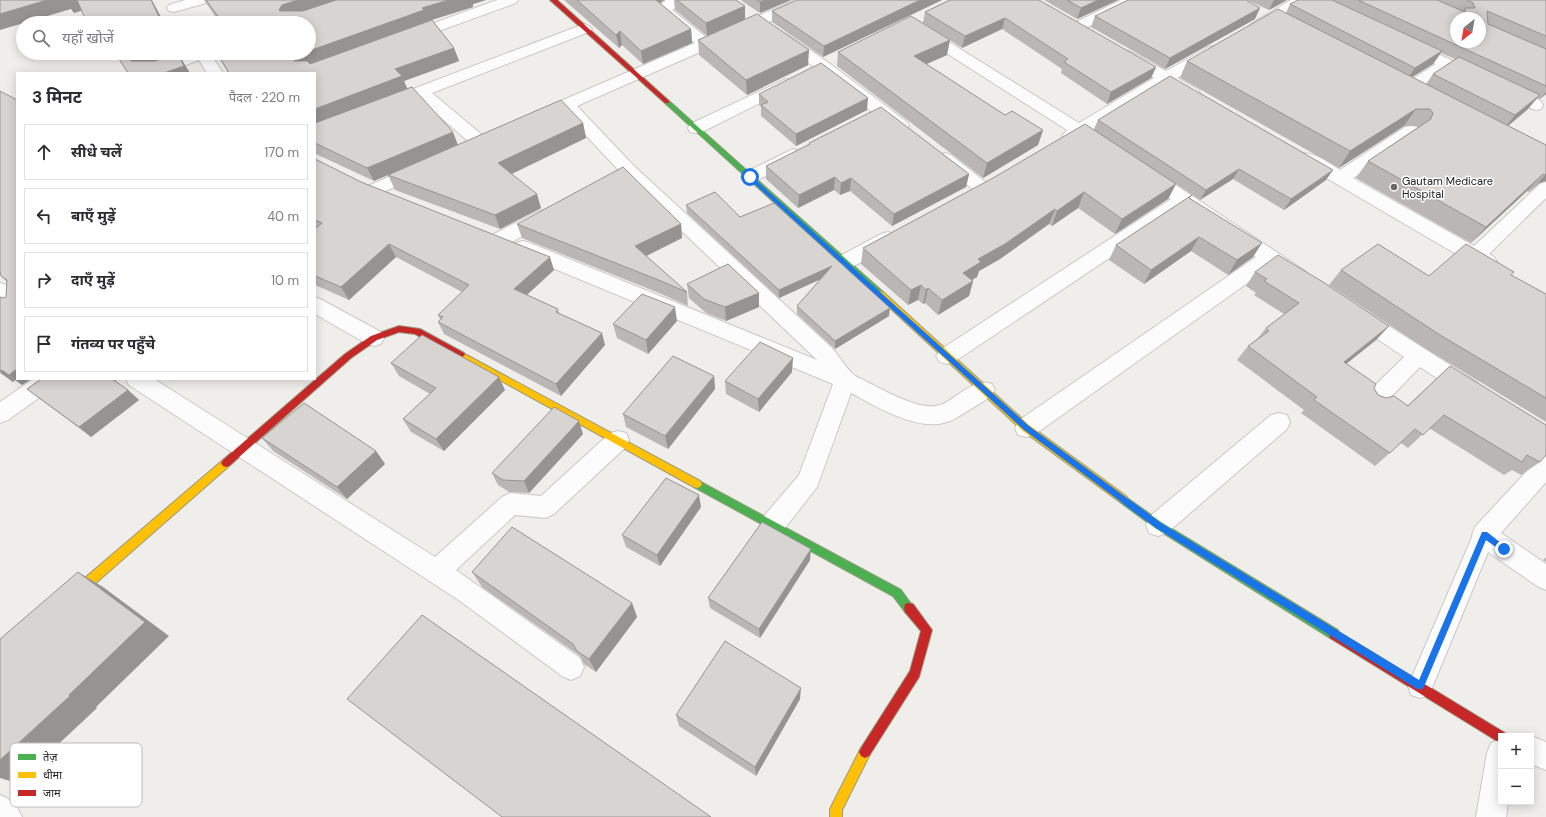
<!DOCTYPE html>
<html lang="hi">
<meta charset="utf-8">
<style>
:root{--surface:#fff;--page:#f7f7f7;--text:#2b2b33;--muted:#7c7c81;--line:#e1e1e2}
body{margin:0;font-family:"DM Sans","Noto Sans Devanagari",sans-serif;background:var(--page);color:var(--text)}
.controls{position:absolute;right:12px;bottom:12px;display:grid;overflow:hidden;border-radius:0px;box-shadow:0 2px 10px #0003}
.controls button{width:36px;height:36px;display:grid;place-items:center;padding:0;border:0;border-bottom:1px solid var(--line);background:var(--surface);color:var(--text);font:20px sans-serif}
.compass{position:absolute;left:1450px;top:12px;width:36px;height:36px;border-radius:50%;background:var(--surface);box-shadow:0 2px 10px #0003;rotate:211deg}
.stop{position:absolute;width:12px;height:12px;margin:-9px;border:3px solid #1a73e8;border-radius:50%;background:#fff}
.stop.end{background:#1a73e8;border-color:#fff;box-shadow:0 1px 4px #0008}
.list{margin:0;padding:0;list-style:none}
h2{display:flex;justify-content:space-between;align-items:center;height:52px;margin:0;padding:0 16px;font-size:17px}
h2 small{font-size:13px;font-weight:400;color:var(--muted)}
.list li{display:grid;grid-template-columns:26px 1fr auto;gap:12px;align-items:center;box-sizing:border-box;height:56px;margin:0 8px 8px;padding:0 8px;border:1px solid var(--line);border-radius:0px}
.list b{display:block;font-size:15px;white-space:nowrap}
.list em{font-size:13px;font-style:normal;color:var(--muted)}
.icon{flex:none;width:22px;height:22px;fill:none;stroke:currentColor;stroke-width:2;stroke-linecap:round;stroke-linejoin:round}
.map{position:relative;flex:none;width:1546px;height:817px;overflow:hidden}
.search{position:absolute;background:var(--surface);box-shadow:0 2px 10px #0003;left:16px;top:16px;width:300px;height:44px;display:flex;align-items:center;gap:10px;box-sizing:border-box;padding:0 14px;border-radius:22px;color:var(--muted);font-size:15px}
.panel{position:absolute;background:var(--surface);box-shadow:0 2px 10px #0003;left:16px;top:72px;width:300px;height:308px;border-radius:0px}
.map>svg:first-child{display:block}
</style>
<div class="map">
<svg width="1546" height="817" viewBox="0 0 1546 817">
<rect width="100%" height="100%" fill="#f0eeeb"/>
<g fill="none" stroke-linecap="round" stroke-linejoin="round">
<defs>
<polygon id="lane" points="1484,525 1492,528 1495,535 1429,695 1420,698 1411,695 1408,686 1476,528"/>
<g id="street">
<polygon points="185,0 208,0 206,3 174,12 169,11 167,8 169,5"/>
<polygon points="497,0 518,0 516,3 414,40 409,42 404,40 401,37 404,34"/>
<path d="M666,0H685L683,3L672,10L707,38L795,0H814L812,3L577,106L635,167L832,348C839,356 846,368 854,375C857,378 863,379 867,382C884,390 921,412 940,405C957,399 973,377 992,384L995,390C990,399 980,403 971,409C961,415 950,423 938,424C910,427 875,406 851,393L817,487L782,532L773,535L764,532L761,524L764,516L799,475L833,384L516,253L513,248L516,243L523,241L530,243L817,360L623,175L564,112L545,121L539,122L533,121L531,117L533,113L695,43L657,11L661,4Z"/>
<polygon points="1121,0 1139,0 1137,3 1082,30 1077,31 1072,30 1070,27 1072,24"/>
<polygon points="1291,0 1308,0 1306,3 1261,30 1256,31 1251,30 1249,27 1251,24"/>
<polygon points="584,24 589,26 592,29 589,32 432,93 487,139 490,143 487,147 481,148 475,147 419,99 396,108 390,109 384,108 382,104 384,100"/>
<path d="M923,27L928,29L1079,123L1154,78L1123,59L1120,56L1123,53L1128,51L1133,53L1166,71L1207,48L1212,46L1217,48L1220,51L1217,54L1177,78L1198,90L1200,93L1198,96C1186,99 1176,90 1166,84L1091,131L1108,141L1111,145L1108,149C1097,152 1088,144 1079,138L1070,141L1064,140L1062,136L1067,130L918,35L915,32L918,29Z"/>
<polygon points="783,33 788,35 829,63 907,122 909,126 907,130 901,131 895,130 817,69 778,41 775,38 778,35"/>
<polygon points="1409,41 1480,73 1482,76 1480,79 1474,81 1468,79 1448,70 1412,93 1406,95 1400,93 1398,90 1400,87 1436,64 1404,49 1401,46 1404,43"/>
<polygon points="190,53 213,53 211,55 223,73 207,73 199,60 164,73 141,73 143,70"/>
<polygon points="786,79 792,81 794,84 792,87 702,132 696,133 690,132 688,128 690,124"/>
<polygon points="1505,86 1541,101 1543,105 1541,109 1535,110 1499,94 1497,91 1499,88"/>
<path d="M1411,126L1417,127L1419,131L1417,135L1353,178L1474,246L1540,184L1546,182V198L1489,254L1494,257L1497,262L1494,267L1487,269L1468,261L1299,162L1296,158L1299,154C1313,150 1328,163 1340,170L1405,127Z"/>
<polygon points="793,149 799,151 802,155 799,159 756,181 750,183 744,181 741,177 744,173"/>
<polygon points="945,153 951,155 988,184 991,188 988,192 982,194 976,192 939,163 936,159 939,155"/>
<polygon points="418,164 424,166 427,170 424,174 374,196 368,194 365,190 368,186"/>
<path d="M1147,168L1153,170L1305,271L1308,276L1305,281C1291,285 1281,274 1270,267L1034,435L1026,437L1018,435L1015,428L1018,421L1256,257L1184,208L954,362L947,364L940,362L936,356L940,350L1171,199L1141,178L1138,174L1141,170Z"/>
<polygon points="544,210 551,212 553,216 551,220 508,244 501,246 494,244 492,239 494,234 537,212"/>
<polygon points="888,232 895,234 897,239 895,244 852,267 845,269 838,267 835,262 838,257 881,234"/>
<polygon points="0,283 7,285 17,291 17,308 10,306 0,300"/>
<polygon points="315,297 322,300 381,332 384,338 381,344 374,346 367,344 315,314"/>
<polygon points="1358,308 1365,311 1477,382 1480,388 1477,394 1469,397 1461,394 1420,367 1381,407 1373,410 1365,407 1362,401 1365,395 1404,357 1351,321 1348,316 1351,311"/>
<polygon points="33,379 60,379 57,385 8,420 0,423 0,402"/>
<polygon points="126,379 154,379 435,557 502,497 510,493 541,496 610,433 618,431 626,433 629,440 626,447 554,514 546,518 515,515 456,570 580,658 584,667 580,676 571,680 562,676 460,601 129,385"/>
<polygon points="1279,413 1287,415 1290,422 1287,429 1167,533 1158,536 1149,533 1146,525 1149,517 1271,415"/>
<polygon points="1546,456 1546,482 1501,533 1546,564 1546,590 1537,586 1475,543 1472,535 1475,527 1538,459"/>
<polygon points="1531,736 1546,742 1546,770 1531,764"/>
<polygon points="1501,739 1501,802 1508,802 1506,817 1476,817 1487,753 1491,743"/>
<path d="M0,795C12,800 17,805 22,817H0Z"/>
</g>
<g id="fast">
<polygon points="667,100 669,101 883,292 884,294 883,296 877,296 665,103 665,101"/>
<polygon points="697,480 901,590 914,608 913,612 909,613 905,612 893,596 694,487 692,484 694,481"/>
<polygon points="1123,495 1161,522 1338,630 1339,634 1338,638 1334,639 1330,638 1155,528 1120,502 1118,499 1120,496"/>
</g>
<g id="slow">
<polygon points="880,291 883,292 1029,425 1126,496 1128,499 1126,502 1123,503 1120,502 1023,431 877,296 876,294"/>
<polygon points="461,352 700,481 702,484 700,487 697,488 694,487 458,357 457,355 458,353"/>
<polygon points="226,459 229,460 231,463 229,466 73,603 69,604 65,603 64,599 65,595 223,460"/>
<polygon points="865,746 869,748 871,752 842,810 842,817 830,817 830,809 832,805 861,748"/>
</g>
<g id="jam">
<polygon points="550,0 557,0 669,101 669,103 665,103"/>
<polygon points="399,326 420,329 464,353 465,355 461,358 458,357 415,334 399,332 377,340 351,358 229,466 226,467 223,466 221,463 223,460 345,354 371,336"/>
<polygon points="909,603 913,604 932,630 919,677 869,756 865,758 861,756 859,752 861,748 910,671 921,631 905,612 904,608 905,604"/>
<polygon points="1334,629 1505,733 1506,736 1501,736 1501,743 1497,741 1330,638 1329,634 1330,630"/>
</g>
</defs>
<!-- lane casing -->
<use href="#lane" stroke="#c9c8c7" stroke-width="2"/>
<!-- street casing -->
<use href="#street" stroke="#c9c8c7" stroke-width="2"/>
<!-- fast casing -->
<use href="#fast" stroke="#999a82" stroke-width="2"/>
<!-- slow casing -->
<use href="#slow" stroke="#999a82" stroke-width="2"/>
<!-- jam casing -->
<use href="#jam" stroke="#999a82" stroke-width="2"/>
<!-- lane -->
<use href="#lane" fill="#fdfcfc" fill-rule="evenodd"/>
<!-- street -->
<use href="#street" fill="#fdfcfc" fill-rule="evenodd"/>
<!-- fast -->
<use href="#fast" fill="#4caf50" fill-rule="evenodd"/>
<!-- slow -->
<use href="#slow" fill="#ffc107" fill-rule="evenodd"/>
<!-- jam -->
<use href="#jam" fill="#c62828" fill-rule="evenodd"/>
</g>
<!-- wall -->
<g fill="#b9b6b5" fill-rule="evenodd">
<polygon points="204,0 486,0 473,4 473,7 432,20 454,48 459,61 404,81 407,89 458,145 583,123 586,138 512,174 541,208 500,229 395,190 388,175 374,181 316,154 315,154 315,73 228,73 217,53 309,23 220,23"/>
<polygon points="564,0 664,0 660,3 691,29 692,43 643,64 622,45 619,48"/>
<polygon points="674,0 736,0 745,19 808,65 747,95 699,55 698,40 707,36 675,10"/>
<polygon points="742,0 791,0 760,13 742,1"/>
<polygon points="797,0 942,0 823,57 772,22 772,11"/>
<polygon points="949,0 1156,67 1151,78 1107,104 1061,73 1062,69 1002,29 962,48 923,23 925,12"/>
<polygon points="1044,0 1118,0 1077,19"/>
<polygon points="1247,0 1287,0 1269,10"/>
<path d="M1298,0H1546V94L1540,99L1537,98L1527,110L1508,126L1546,145V181L1539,183L1529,192L1527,191L1471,243L1356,178L1368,161L1418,127L1417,126H1404L1339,168L1180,78L1187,61L1286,13L1290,4ZM1441,53L1455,59L1433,74L1426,84L1412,77L1433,64Z"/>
<polygon points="1095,16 1255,19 1165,69 1091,27"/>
<polygon points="838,52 947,55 926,64 1005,115 1043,130 1038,145 983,178 837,66"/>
<polygon points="0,91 17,379 22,385 15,380 13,382 0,373 0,297 4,298 6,297 7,282 0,275"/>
<polygon points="759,94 867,110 796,146 761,116 761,107 759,105"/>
<polygon points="1098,120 1326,180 1284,210 1233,179 1200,200 1176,184 1168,199 1115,234 1078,208 1052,226 1049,224 1000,259 979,271 977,277 972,280 973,281 969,296 938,315 925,303 923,304 918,300 908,305 861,264 863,248 1094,129"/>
<polygon points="809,143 969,174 966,187 892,226 850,191 840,195 834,190 798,208 766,179 766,166 809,145"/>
<polygon points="315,159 361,182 554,270 527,295 558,309 559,313 605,345 561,396 444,334 438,322 440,319 438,315 462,292 396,257 349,300 315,285"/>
<polygon points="1190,198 1253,257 1228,275 1191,251 1144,284 1109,260 1116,245"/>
<polygon points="686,205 740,217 889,316 835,349 797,314 797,306 821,279 779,298 687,213"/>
<polygon points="517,224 681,224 682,238 646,256 687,292 688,306 659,293 522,238"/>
<polygon points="1341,270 1429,276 1511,275 1546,294 1546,422 1426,349 1329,285"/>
<polygon points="1255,272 1389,326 1376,340 1346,364 1374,388 1378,395 1408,405 1450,366 1540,462 1521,475 1512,470 1504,475 1429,428 1408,448 1401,443 1375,466 1301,413 1304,410 1237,360 1248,346 1258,338 1266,328 1284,314 1254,295 1256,293 1246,286"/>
<polygon points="687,284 759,293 759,307 726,321 706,313 689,298"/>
<polygon points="677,321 648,354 617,338 613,324"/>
<polygon points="391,363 505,390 444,451 411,432 403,419 430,394 399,376"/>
<polygon points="792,372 759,412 726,394 725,381"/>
<polygon points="714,376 715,389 668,449 626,427 623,414"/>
<polygon points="41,379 115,379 117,380 115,381 128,390 139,400 91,437 40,399 27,389"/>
<polygon points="583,434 529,493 509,492 498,485 492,473"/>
<polygon points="262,438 376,451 385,464 347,499 273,451"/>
<polygon points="701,507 660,566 626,547 622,535"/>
<polygon points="1546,557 1546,562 1543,560"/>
<polygon points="810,560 760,638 710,608 708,598"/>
<polygon points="472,572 632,603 637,617 596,672 584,664 580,656 482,587"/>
<polygon points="800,699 756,776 679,726 676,715"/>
</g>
<!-- shaded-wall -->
<g fill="#969493">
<polygon points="47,0 77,0 84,10 74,13 71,9 0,30 0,14"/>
<polygon points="151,0 152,0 164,23 162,23"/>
<polygon points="298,0 344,0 285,23 279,10 282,5"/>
<polygon points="449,0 486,0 473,4 473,7 428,21 303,69 294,61 297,55 302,53 309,53 309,51 422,8"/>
<polygon points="655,0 664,0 660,3"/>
<polygon points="765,0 791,0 760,13 760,2"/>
<polygon points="920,0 942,0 823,57 824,46"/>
<polygon points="1098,0 1118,0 1077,19 1081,8"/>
<polygon points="1274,0 1287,0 1269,10"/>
<polygon points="745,6 745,20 707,36 706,23"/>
<polygon points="1260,8 1255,19 1165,69 1170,58"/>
<polygon points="1005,18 1002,29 962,48 965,36"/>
<polygon points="691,29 692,43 643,64 641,51"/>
<polygon points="620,31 622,45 619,48 616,35"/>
<polygon points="950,40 947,55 911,71 914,56"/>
<polygon points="454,48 459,61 404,81 408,90 315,125 315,109 395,69"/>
<polygon points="809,50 808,65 747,95 746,80"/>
<polygon points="1442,51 1433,64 1406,81 1415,68"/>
<polygon points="140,53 179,53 180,55 179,55 190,73 164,73 142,69 130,60 134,55"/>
<polygon points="1156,67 1151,78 1107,104 1111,92"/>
<polygon points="1546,92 1546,94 1540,99"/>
<polygon points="1540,95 1527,110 1503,130 1515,115"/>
<polygon points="868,98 867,110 796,146 796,134"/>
<polygon points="1416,109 1404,126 1339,168 1350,151"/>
<polygon points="583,123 586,138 503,178 498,163"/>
<polygon points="1043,130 1038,145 983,178 987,163"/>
<polygon points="453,132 458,145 374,181 367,168"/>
<polygon points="1239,169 1233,179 1200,200 1206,190"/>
<polygon points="1333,170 1326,180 1284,210 1291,199"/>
<polygon points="969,174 966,187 892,226 894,214"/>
<polygon points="1543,174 1527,191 1471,243 1486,227"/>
<polygon points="1546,174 1546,181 1539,183 1529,192"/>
<polygon points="835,177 834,190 798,208 799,195"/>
<polygon points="851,178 850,191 840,195 841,183"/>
<polygon points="1176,184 1168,199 1115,234 1122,219"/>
<polygon points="1084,192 1078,208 1052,226 1057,211"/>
<polygon points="537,194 541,208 500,229 495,215"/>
<polygon points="1055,209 1049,224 1000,259 979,271 977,277 959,288 963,273 978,259"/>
<polygon points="681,224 682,238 638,260 635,246"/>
<polygon points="1199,237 1191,251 1144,284 1151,270"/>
<polygon points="1262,243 1253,257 1228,275 1237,260"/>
<polygon points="389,244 396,257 349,300 341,287"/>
<polygon points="550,257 554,270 519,302 514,289"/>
<polygon points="832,266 832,274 779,298 779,290"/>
<polygon points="973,281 969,296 938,315 942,300"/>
<polygon points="921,285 918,300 908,305 911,290"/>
<polygon points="928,288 925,303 923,304 926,290"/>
<polygon points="759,293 759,307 726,321 725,307"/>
<polygon points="675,307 677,321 648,354 646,340"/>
<polygon points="890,308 889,316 835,349 835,341"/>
<polygon points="1389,326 1376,340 1331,376 1344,362"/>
<polygon points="602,333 605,345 561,396 556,384"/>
<polygon points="793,358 792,372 759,412 758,399"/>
<polygon points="17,369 17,379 31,379 22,385 9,375"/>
<polygon points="2,370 15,380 13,382 0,372"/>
<polygon points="714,376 715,389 668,449 665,436"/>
<polygon points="499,377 505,390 444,451 436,439"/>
<polygon points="128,390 139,400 91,437 79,427"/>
<polygon points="579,421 583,434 529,493 524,481"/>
<polygon points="376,451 385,464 347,499 337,487"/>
<polygon points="699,495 701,507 660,566 657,555"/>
<polygon points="811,549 810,560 760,638 759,629"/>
<polygon points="78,572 103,587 169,636 96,707 97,708 17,783 0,778 0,760 69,695"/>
<polygon points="632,603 637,617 596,672 589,659"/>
<polygon points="801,688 800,699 756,776 755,767"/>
</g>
<!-- building -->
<g fill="#d7d4d2" stroke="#969493" fill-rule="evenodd">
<polygon points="0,0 47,0 0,14"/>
<polygon points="77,0 151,0 162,23 87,23"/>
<polygon points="206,0 298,0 282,5 279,10 280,11 303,11 336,0 449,0 422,8 424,10 309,51 309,23 223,23"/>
<polygon points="577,0 656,0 691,29 641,51 620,31 616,35"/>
<polygon points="677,0 736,0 745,6 706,23"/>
<polygon points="757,0 765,0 760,2"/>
<polygon points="797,0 920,0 824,46 772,11"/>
<polygon points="950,0 1039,0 1156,67 1111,92 1064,62 1068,59 1005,18 965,36 925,12"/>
<polygon points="1067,0 1098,0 1081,8"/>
<polygon points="1128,0 1246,0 1260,8 1170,58 1095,16"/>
<polygon points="1298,0 1332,0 1442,51 1415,68 1290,4"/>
<path d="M1358,0H1437L1465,12V8H1475L1473,3L1467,0H1546V36L1487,11L1488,24L1546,49V86ZM1456,18H1480V42H1456Z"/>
<polygon points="1278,9 1546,145 1546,174 1545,175 1543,174 1486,227 1368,161 1431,119 1433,113 1430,109 1416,109 1350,151 1187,61"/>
<polygon points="757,14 809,50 746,80 698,40"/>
<polygon points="911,16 950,40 914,56 1005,115 1012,111 1043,130 987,163 838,52"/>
<polygon points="432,20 454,48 395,69 402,76 315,109 315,73 229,73 217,53 302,53 297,55 294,61 307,61 310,64"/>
<polygon points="115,53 140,53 134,55 130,60 132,61 155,61 178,53 184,66 164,73 128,73"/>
<polygon points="1459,57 1540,95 1515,115 1433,74"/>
<polygon points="821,63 868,98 796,134 761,105 768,102 759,94"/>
<polygon points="1170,76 1333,170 1291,199 1239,169 1206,190 1098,120"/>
<polygon points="412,87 453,132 367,168 315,143 315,123"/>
<polygon points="0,91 17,100 17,369 9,375 2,370 0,371 0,297 4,298 6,297 7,280 0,275 0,274 1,273 0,272"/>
<polygon points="561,100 583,123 498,163 537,194 495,215 388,175"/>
<polygon points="881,107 969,174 894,214 851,178 841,183 835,177 799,195 766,166 810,144 809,143"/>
<polygon points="1085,124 1176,184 1122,219 1084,192 1057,211 1055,209 1005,244 978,259 981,262 963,273 973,281 942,300 928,288 926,290 921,285 911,290 863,248 993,178"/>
<polygon points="315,159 361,182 550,257 514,289 558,309 556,312 602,333 556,384 438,322 443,317 438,315 469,285 389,244 341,287 315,276 315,229 322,223 315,220"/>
<polygon points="623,167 681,224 635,246 687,292 656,279 517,224"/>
<polygon points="715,192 740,217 774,203 890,308 835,341 797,306 832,266 779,290 686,205"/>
<polygon points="1192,195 1189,198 1262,243 1237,260 1199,237 1151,270 1116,245"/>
<polygon points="1378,244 1429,276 1466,244 1514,272 1511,275 1546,294 1546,398 1440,335 1341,270"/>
<polygon points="1278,255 1323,282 1389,326 1344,362 1376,384 1374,388 1378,395 1386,398 1394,396 1408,406 1450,366 1546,425 1546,455 1540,462 1527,455 1522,462 1444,415 1423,435 1415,429 1390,453 1314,400 1317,397 1248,346 1269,331 1266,328 1299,303 1264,281 1267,279 1255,272"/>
<polygon points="728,264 759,293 725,307 704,299 687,284"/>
<polygon points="642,294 675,307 646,340 613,324"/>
<polygon points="422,335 499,377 436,439 403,419 436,388 391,363"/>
<polygon points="760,342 793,358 758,399 725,381"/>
<polygon points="673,356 714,376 665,436 623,414"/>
<polygon points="41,379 112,379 128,390 79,427 27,389"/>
<polygon points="304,403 376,451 337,487 262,438"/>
<polygon points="554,407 579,421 524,481 503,480 492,473"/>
<polygon points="666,478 699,495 657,555 622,535"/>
<polygon points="762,522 811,549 759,629 708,598"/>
<polygon points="512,527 632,603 589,659 577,651 573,644 472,572"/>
<polygon points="78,572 145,622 69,695 70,696 0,760 0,639"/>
<polygon points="422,615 711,817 502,817 347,699"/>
<polygon points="725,641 801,688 755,767 676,715"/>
</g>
<!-- route -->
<polygon fill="#1a73e8" points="750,175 1029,426 1161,523 1419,680 1482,532 1487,532 1506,547 1508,549 1504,553 1486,540 1423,689 1417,689 1156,528 1024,430 748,178 748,175"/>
<!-- markers -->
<circle fill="#6a6968" stroke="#fff" stroke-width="1.5" cx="1394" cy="187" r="4"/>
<g text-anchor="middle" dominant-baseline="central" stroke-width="3" stroke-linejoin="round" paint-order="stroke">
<!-- poi labels -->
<g font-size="11" fill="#222" stroke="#fff" text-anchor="start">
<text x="1402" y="181">Gautam Medicare<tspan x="1402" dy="13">Hospital</tspan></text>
</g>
</g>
<!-- legend -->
<rect x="10" y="743" width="132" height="64" rx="6" fill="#fff" stroke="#bdbdbd" stroke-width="1"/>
<rect x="18" y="754" width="18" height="6" fill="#4caf50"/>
<rect x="18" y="772" width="18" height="6" fill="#ffc107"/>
<rect x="18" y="790" width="18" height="6" fill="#c62828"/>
<g font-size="11" fill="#222">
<text x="43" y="761">तेज़</text>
<text x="43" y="779">धीमा</text>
<text x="43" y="797">जाम</text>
</g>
</svg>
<div class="controls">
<button>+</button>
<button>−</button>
</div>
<svg class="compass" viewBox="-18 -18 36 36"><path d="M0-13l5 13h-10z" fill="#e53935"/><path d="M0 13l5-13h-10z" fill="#7c7c81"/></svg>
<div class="stop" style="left:750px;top:177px"></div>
<div class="stop end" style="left:1504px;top:549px"></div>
<div class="search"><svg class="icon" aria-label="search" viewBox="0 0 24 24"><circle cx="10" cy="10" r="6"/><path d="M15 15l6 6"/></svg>यहाँ खोजें</div>
<section class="panel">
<h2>3 मिनट<small>पैदल · 220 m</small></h2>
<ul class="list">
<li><svg class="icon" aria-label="ahead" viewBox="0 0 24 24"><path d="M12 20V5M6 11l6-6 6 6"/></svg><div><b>सीधे चलें</b></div><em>170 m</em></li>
<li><svg class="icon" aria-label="left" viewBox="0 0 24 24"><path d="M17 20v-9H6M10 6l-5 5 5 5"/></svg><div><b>बाएँ मुड़ें</b></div><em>40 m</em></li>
<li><svg class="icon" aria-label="right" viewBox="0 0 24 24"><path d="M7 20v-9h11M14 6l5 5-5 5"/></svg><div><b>दाएँ मुड़ें</b></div><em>10 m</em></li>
<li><svg class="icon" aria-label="arrive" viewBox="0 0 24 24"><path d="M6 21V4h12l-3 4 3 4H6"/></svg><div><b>गंतव्य पर पहुँचे</b></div></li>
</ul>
</section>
</div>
